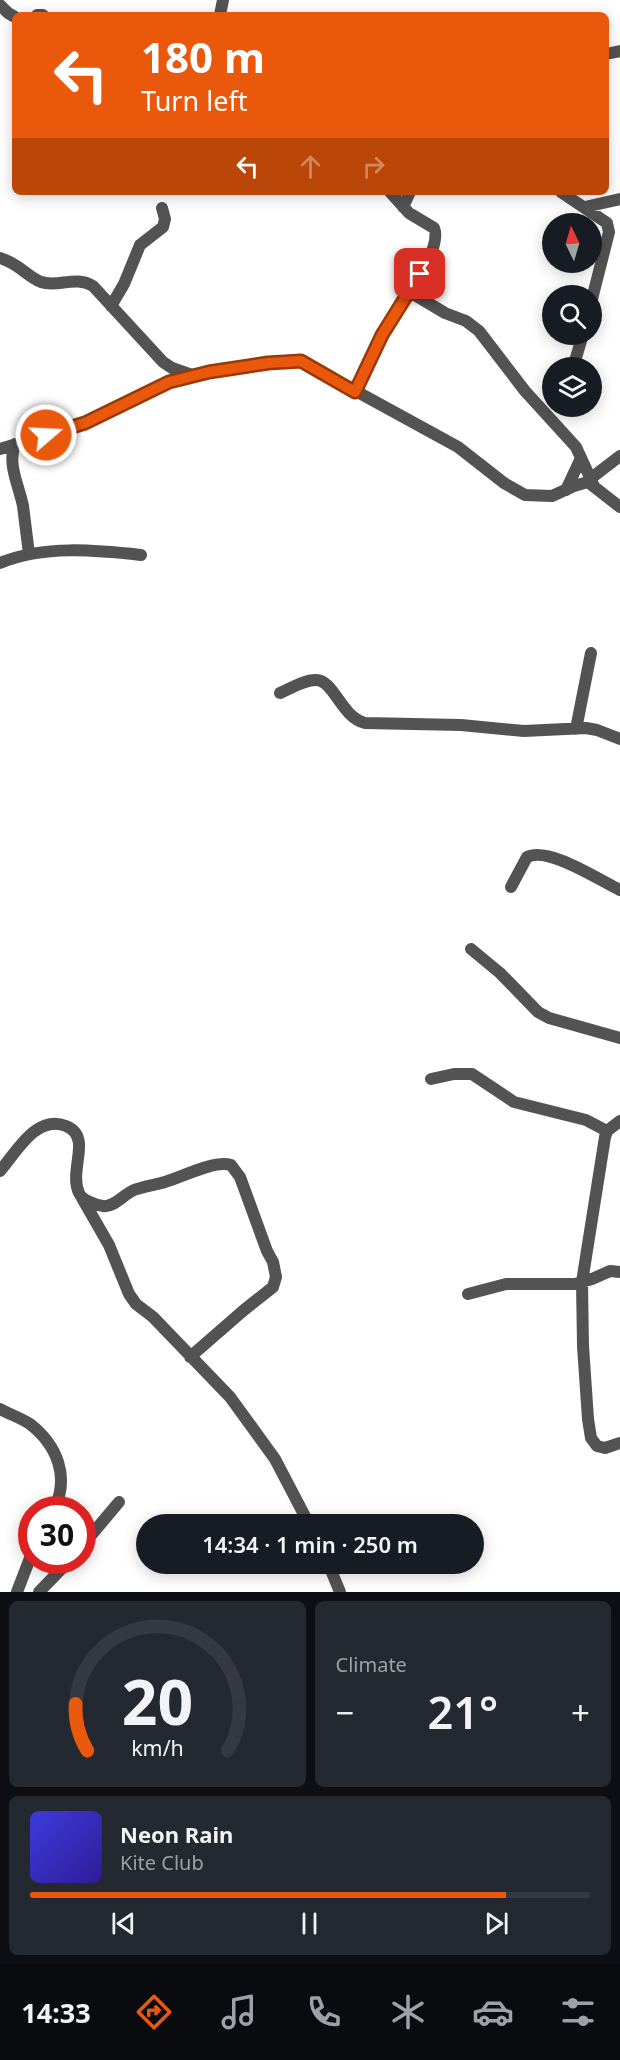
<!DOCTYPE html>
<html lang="en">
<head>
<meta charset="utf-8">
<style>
  body { margin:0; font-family:"Noto Sans",sans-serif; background:#242831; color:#f1f3f6; height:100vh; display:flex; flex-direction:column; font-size:22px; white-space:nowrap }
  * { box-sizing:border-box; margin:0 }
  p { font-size:20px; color:#9ea1a6 }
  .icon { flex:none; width:33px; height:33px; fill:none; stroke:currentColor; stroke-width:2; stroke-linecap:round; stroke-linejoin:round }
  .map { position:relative; height:1592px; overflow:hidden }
  .details { display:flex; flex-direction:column; gap:9px; padding:9px; background:#0d0f14; flex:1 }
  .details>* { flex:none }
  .guide { position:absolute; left:12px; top:12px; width:597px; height:183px; border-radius:9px; box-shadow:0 3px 15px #0003; background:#ea580c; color:#fff; overflow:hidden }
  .needle { width:39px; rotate:355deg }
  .tools { position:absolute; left:542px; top:213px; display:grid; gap:12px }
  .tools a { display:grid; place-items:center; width:60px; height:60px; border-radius:50%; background:#171b24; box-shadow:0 3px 15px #0003; font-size:30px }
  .speed { position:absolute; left:18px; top:1496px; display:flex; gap:12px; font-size:30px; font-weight:700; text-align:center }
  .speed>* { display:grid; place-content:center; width:78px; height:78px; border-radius:50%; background:#171b24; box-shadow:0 3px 15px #0003; line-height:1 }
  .speed .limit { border:9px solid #d22; background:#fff; color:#111 }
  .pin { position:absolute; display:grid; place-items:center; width:51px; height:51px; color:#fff; margin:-26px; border-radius:12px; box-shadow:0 3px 9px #0006 }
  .me { position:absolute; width:66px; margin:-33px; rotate:71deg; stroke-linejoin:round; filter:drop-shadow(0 0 4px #0008) }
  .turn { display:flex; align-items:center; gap:21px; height:126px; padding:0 30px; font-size:27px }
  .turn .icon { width:78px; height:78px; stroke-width:2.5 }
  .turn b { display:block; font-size:42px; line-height:51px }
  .lanes { display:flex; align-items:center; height:57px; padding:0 30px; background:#0003; justify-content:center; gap:30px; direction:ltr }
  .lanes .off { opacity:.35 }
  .big { font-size:45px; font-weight:600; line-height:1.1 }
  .details .widget { flex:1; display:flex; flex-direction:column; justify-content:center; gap:9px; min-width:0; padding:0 21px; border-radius:9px; background:#242831 }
  .details .dial { align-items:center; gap:0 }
  .dial svg { height:156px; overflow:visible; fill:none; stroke:#363941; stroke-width:7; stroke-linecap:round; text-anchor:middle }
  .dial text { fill:#f1f3f6; stroke:none }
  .song { display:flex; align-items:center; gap:18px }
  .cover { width:72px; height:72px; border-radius:9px; background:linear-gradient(135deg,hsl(240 70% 55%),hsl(250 70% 35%)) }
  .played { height:6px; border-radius:3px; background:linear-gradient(90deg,#ea580c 85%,#363941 85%) }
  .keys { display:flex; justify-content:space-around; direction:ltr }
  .heat { display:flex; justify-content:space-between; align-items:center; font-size:33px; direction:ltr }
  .details .tiles { flex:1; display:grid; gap:9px; grid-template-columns:1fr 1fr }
  .widget:last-child { grid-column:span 2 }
  .trip { position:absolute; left:136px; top:1514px; width:348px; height:60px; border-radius:30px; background:#171b24; box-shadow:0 3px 15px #0003; font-weight:600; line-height:60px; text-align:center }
  .tab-bar { display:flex; height:96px; justify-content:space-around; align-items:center; background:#090b0e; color:#9ea1a6 }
  .tab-bar .icon { width:42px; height:42px }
  .tab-bar .active { color:#ea580c }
  .tab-bar b { font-size:27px; color:#f1f3f6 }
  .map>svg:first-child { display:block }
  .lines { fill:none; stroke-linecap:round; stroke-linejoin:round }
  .minor { stroke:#535353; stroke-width:12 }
  .route-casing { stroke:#983908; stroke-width:15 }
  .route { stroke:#ea580c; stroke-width:10 }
</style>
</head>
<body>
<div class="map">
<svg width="620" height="1592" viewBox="0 0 620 1592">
  <rect width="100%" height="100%" fill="#fff"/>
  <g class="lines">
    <!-- minor -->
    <path class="minor" d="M0,5L8,13L15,17
      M37,15H43
      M220,15L223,0
      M606,54L620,51
      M561,192L607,223L609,232L591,303
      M403,207L410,192
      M585,207L620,199
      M0,258C20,264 26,276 41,282C58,288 75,275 93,286L163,362L172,368L192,375
      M410,292L445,313L466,321L479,331L525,391L576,447L593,484
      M111,306L124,284L140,245L163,227L165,219L162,208
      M573,368L583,334
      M355,392C364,372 372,352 383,333C396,312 444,250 434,228L409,213L390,192
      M15,444C7,464 19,486 23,506C25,522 27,538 29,554
      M0,449L85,423L169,382L209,372L287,361H301L458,447L504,483L525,495L552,496L574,486L588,482L620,507
      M590,479L620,456
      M566,490L581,458
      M0,563C44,545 95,550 141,555
      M280,693C291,688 304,680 316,680C334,680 341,717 365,723L461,725L524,731L586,728L597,730L620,739
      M576,729L591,653
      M511,887L527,857C548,846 599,880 620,890
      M471,949L500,973L538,1012L549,1018L620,1038
      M431,1079L454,1074H472L514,1102L586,1120L607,1131
      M620,1121L607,1131L605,1137L582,1282L583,1346L588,1419L591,1438L597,1446L605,1448L620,1443
      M0,1171C16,1153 36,1114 66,1126C74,1129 78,1135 79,1143C80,1159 72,1178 79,1193C82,1200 95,1205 103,1206C114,1208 124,1194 134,1190C144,1186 155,1185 165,1182C182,1177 214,1160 231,1165L240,1177L267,1251L273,1262L276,1277L273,1287L244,1310L190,1357
      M82,1198L109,1245L129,1294L136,1304L153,1317L230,1397L275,1459L309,1524
      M468,1294L506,1284H575L592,1279L610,1271L620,1272
      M0,1409C9,1414 21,1418 30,1424C57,1445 70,1477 54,1509
      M82,1546L119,1502
      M328,1563L340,1592
      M17,1592L32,1553
      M39,1592L70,1560"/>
  </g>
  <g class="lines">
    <defs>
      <path id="route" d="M46,435L85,423L169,382L209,372L268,363L301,361L355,392L382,335L420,274"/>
    </defs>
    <!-- route casing -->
    <use href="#route" class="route-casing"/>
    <!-- route -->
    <use href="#route" class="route"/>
  </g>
</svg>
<div class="tools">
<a><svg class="needle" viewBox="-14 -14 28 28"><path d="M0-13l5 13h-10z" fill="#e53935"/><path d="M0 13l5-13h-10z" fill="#9ea1a6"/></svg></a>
<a><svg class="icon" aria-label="search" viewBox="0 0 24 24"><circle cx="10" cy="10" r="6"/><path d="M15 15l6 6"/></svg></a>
<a><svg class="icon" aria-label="layers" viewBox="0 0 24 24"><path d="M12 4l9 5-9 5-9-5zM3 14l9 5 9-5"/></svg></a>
</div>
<div class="speed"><div class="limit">30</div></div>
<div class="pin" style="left:420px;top:274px;background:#d93025"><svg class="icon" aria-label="arrive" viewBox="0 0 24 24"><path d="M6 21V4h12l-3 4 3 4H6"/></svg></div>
<svg class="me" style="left:46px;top:435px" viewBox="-20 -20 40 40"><circle r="17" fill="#ea580c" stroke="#fff" stroke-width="3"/><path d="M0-11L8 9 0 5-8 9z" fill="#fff"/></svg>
<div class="trip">14:34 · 1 min · 250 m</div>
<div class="guide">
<div class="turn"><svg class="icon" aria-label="left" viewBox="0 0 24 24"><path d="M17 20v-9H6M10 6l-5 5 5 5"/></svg><div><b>180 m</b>Turn left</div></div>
<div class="lanes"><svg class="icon" aria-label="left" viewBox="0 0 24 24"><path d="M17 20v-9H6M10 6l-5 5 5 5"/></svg><svg class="icon off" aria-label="ahead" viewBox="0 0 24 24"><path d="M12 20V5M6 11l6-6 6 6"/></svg><svg class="icon off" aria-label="right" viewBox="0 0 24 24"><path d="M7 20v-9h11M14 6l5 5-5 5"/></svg></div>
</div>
</div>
<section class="details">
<div class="tiles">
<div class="widget dial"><svg viewBox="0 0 100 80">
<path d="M14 69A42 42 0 1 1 86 69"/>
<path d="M14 69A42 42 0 0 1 8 45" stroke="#ea580c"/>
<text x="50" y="56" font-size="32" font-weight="700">20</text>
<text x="50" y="72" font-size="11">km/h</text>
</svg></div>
<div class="widget"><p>Climate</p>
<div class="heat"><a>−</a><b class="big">21°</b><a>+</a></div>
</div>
<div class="widget">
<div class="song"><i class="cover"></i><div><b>Neon Rain</b><p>Kite Club</p></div></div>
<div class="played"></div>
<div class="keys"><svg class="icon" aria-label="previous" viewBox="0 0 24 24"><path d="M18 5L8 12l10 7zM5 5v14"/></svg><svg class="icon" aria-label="pause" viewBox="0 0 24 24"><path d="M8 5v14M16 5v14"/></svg><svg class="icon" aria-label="next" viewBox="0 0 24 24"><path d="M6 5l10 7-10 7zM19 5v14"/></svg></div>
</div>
</div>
</section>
<nav class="tab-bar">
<b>14:33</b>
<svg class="icon active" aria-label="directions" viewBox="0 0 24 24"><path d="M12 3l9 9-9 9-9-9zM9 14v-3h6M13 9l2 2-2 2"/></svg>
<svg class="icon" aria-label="music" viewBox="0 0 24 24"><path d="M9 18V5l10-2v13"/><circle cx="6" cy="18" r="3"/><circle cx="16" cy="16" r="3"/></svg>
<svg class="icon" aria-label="phone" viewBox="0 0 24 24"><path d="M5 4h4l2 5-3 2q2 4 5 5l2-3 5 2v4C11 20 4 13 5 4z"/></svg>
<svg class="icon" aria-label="climate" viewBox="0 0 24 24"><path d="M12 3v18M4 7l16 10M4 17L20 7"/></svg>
<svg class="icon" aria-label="car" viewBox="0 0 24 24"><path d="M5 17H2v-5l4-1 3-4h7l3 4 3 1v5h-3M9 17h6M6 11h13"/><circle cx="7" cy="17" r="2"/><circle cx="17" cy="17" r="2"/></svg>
<svg class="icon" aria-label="filters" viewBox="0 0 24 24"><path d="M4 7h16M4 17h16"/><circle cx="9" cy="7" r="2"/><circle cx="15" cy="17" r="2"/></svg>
</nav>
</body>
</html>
